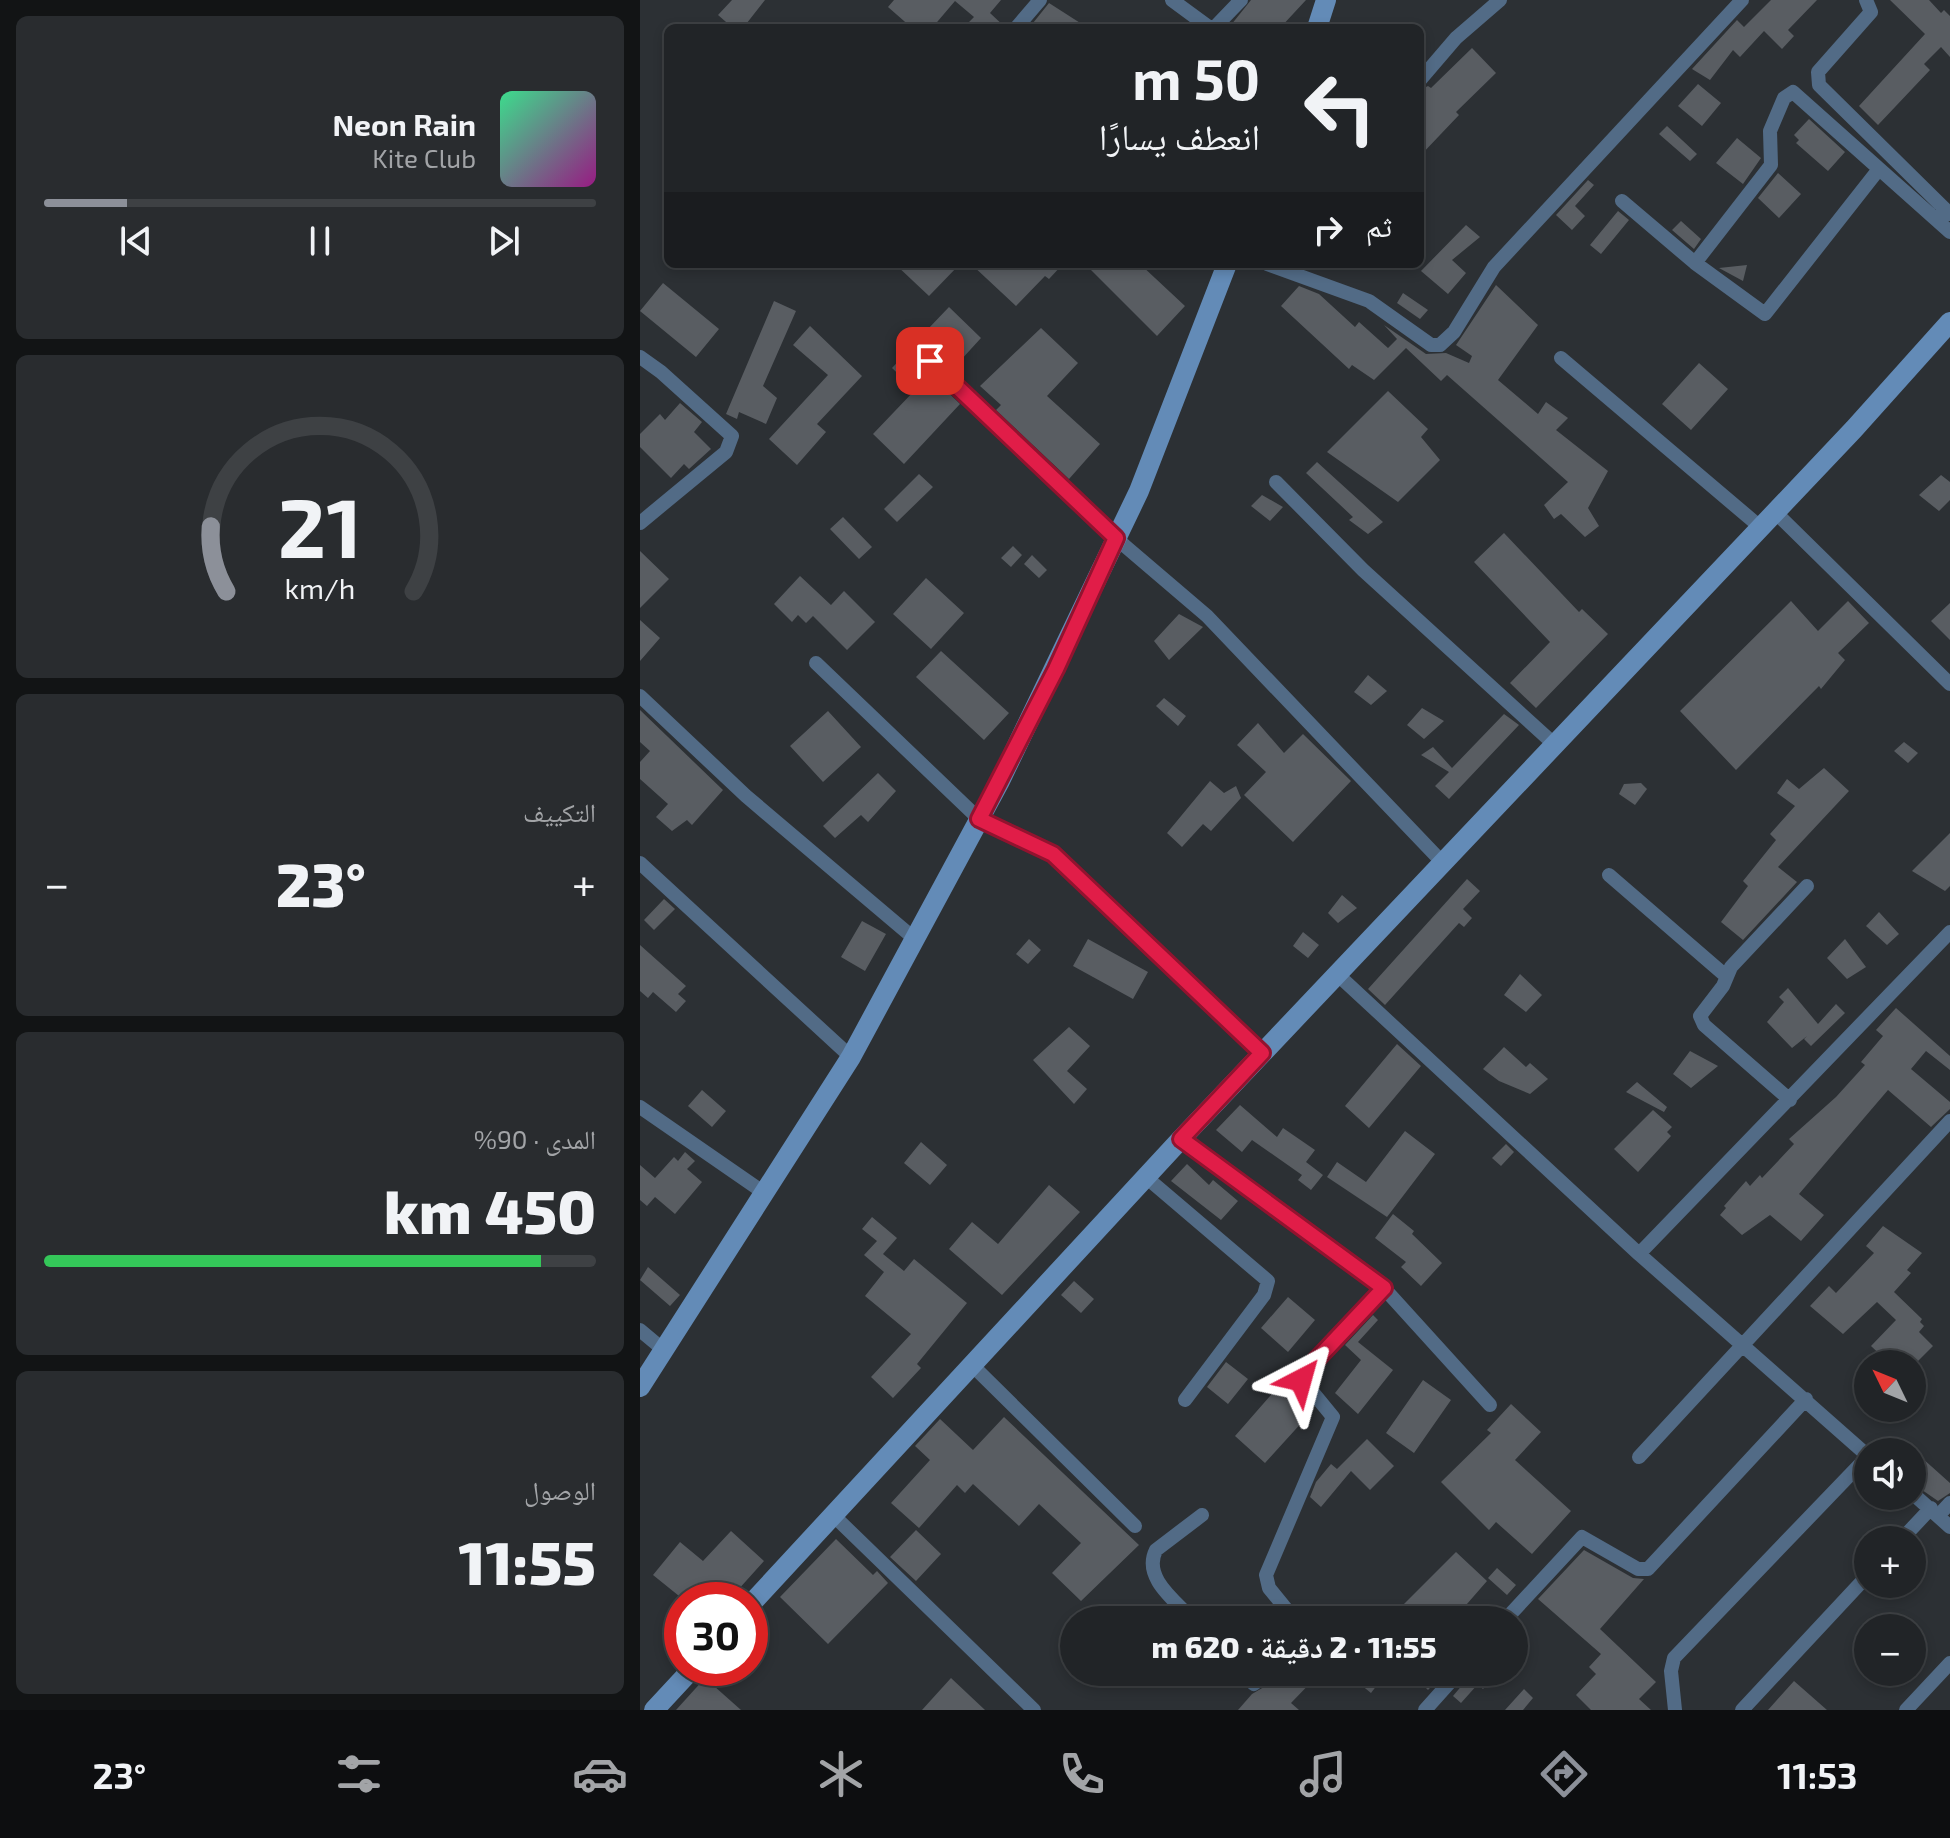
<!DOCTYPE html>
<html lang="ar">
<head>
<meta charset="utf-8">
<style>
  body { margin:0; font-family:"Exo 2","Noto Naskh Arabic",sans-serif; background:#292c2f; color:#f1f3f6; direction:rtl; height:100vh; display:flex; flex-direction:column; font-size:30px; white-space:nowrap }
  * { box-sizing:border-box; margin:0 }
  p { font-size:26px; color:#a2a4a7 }
  .icon { flex:none; width:44px; height:44px; fill:none; stroke:currentColor; stroke-width:2; stroke-linecap:round; stroke-linejoin:round }
  .map { position:relative; flex:1; overflow:hidden; direction:ltr }
  .side { display:flex; flex-direction:column; gap:16px; padding:16px; background:#121415; width:640px }
  .side>* { flex:none }
  .banner { position:absolute; left:24px; top:24px; width:760px; height:244px; border-radius:12px; box-shadow:0 4px 12px #0003,0 0 0 2px #3e4144; direction:rtl; background:#212427; color:#f1f3f6; overflow:hidden }
  .needle { width:52px; rotate:313deg }
  .fabs { position:absolute; left:1214px; top:1350px; display:grid; gap:16px }
  .fabs a { display:grid; place-items:center; width:72px; height:72px; border-radius:50%; background:#212427; box-shadow:0 4px 12px #0003,0 0 0 2px #3e4144; font-size:40px }
  .speed { position:absolute; left:24px; top:1582px; display:flex; gap:16px; font-size:40px; font-weight:700; text-align:center }
  .speed>* { display:grid; place-content:center; width:104px; height:104px; border-radius:50%; background:#212427; box-shadow:0 4px 12px #0003,0 0 0 2px #3e4144; line-height:1 }
  .speed .limit { border:12px solid #d22; background:#fff; color:#111 }
  .pin { position:absolute; display:grid; place-items:center; width:68px; height:68px; color:#fff; margin:-34px; border-radius:16px; box-shadow:0 4px 12px #0006 }
  .me { position:absolute; width:88px; margin:-44px; rotate:39deg; stroke-linejoin:round; filter:drop-shadow(0 0 6px #0008) }
  .turn { display:flex; align-items:center; gap:28px; height:168px; padding:0 32px; font-size:36px }
  .turn .icon { width:104px; height:104px; stroke-width:2.5 }
  .turn b { display:block; font-size:56px; line-height:68px }
  .then { display:flex; align-items:center; height:76px; padding:0 32px; background:#0003; gap:16px; font-size:30px }
  .big { font-size:60px; font-weight:800; line-height:1.1 }
  .side .widget { flex:1; display:flex; flex-direction:column; justify-content:center; gap:12px; min-width:0; padding:0 28px; border-radius:12px; background:#292c2f }
  .side .dial { align-items:center; gap:0 }
  .dial svg { height:208px; overflow:visible; fill:none; stroke:#3e4144; stroke-width:7; stroke-linecap:round; text-anchor:middle }
  .dial text { fill:#f1f3f6; stroke:none }
  .song { display:flex; align-items:center; gap:24px }
  .cover { width:96px; height:96px; border-radius:12px; background:linear-gradient(135deg,hsl(150 70% 55%),hsl(310 70% 35%)) }
  .played { height:8px; border-radius:4px; background:linear-gradient(90deg,#8c9099 15%,#3e4144 15%) }
  .keys { display:flex; justify-content:space-around; direction:ltr }
  .heat { display:flex; justify-content:space-between; align-items:center; font-size:44px; direction:ltr }
  .charge { height:12px; border-radius:6px; background:linear-gradient(90deg,#34c759 90%,#3e4144 0) }
  .trip { position:absolute; left:420px; top:1606px; width:468px; height:80px; border-radius:40px; background:#212427; box-shadow:0 4px 12px #0003,0 0 0 2px #3e4144; font-weight:800; line-height:80px; text-align:center; direction:rtl }
  .dock { display:flex; height:128px; justify-content:space-around; align-items:center; background:#0d0e10; color:#a2a4a7 }
  .dock .icon { width:56px; height:56px }
  .dock .active { color:#8c9099 }
  .dock b { font-size:36px; color:#f1f3f6 }
  main { display:flex; flex:1; min-height:0 }
  .map>svg:first-child { display:block }
  .building { fill:#595d62 }
  .lines { fill:none; stroke-linecap:round; stroke-linejoin:round }
  .street { stroke:#526b86; stroke-width:14 }
  .secondary { stroke:#638bb7; stroke-width:20 }
  .route-casing { stroke:#92132f; stroke-width:20 }
  .route { stroke:#e11d48; stroke-width:14 }
</style>
</head>
<body>
<main>
<div class="map">
<svg width="1310" height="1710" viewBox="0 0 1310 1710">
  <rect width="100%" height="100%" fill="#2c3034"/>
  <!-- building -->
  <path class="building" d="M92,0H125L103,28H93L78,15Z
    M254,0H361L350,13L366,28H323L334,17L315,1L292,28H272L248,7Z
    M611,0H666L640,28H594L591,25Z
    M1131,0H1177L1148,30L1154,36L1142,49L1124,31L1100,57L1093,50L1070,80L1052,69L1097,20L1104,27Z
    M1250,0H1289L1301,13L1304,10L1310,16V57L1301,47L1284,64L1290,70L1238,125L1219,106L1285,34Z
    M409,3L448,28H389Z
    M832,48L856,73L816,112L819,115L780,156V90L788,86L791,88Z
    M1058,84L1081,103L1062,126L1038,106Z
    M1169,119L1205,152L1188,171L1156,143L1159,140L1154,135Z
    M1027,126L1057,154L1050,161L1019,134Z
    M1097,138L1121,158L1103,184L1076,163Z
    M1138,173L1161,194L1139,218L1118,198Z
    M948,180L954,185L935,206L945,216L932,230L916,215Z
    M978,211L989,220L961,254L950,245Z
    M1041,221L1061,239L1054,249L1032,230Z
    M826,225L840,237L812,260L826,273L808,294L781,271Z
    M255,264H320L289,296Z
    M331,264H423L409,279L405,276L376,306Z
    M445,264H500L545,306L517,336Z
    M1107,265L1103,281L1079,268Z
    M23,283L79,329L56,357L0,311Z
    M856,285L898,325L858,380L898,414L906,402L928,418L916,430L968,471L948,508L959,526L945,537L921,514L914,519L904,505L928,482L807,375L801,381L766,348L734,380L712,365L709,369L641,306L659,286L679,294L715,327L719,322L748,348L757,339L744,325L786,354L806,353L829,363L832,356L816,345Z
    M763,293L788,310L780,319L757,303Z
    M134,301L156,311L123,386L137,398L126,424L99,412L97,419L86,414Z
    M309,307L341,338L320,361L287,330Z
    M170,326L222,376L177,424L186,432L157,465L129,439L188,375L153,345Z
    M401,328L438,363L407,396L460,444L429,479L356,410L361,405L340,386Z
    M267,352L320,404L264,464L233,434L275,390L252,368Z
    M1059,363L1088,389L1051,430L1022,404Z
    M748,391L788,429L781,437L800,460L758,502L687,452Z
    M40,403L62,422L54,432L71,449L49,469L44,464L31,478L0,447V434L20,414L25,420Z
    M677,462L743,522L728,534L709,520L713,517L666,473Z
    M279,474L293,487L257,522L244,509Z
    M1301,475L1310,482V500L1299,511L1279,495Z
    M622,495L643,507L630,521L611,506Z
    M203,517L232,547L219,559L190,529Z
    M864,533L939,612L942,609L968,634L896,708L870,683L910,642L834,562Z
    M373,546L382,555L371,567L361,558Z
    M0,551L29,579L0,608Z
    M392,555L407,570L399,578L384,564Z
    M160,576L191,605L204,591L235,622L207,650L173,616L166,623L158,615L152,622L134,604Z
    M286,578L324,613L291,649L253,614Z
    M1151,601L1178,631L1208,601L1229,623L1198,653L1205,660L1181,689L1179,686L1096,770L1040,711Z
    M1310,603V640L1291,621Z
    M539,614L563,627L529,660L514,641Z
    M0,620L20,638L0,661Z
    M301,651L369,713L344,740L276,677Z
    M728,675L747,691L731,705L714,692Z
    M524,698L546,716L538,726L516,706Z
    M782,708L804,721L784,739L767,725Z
    M0,710L83,790L52,825L47,820L32,831L16,817L28,804L0,779V762L10,751L0,742Z
    M188,711L221,747L183,782L150,746Z
    M864,714L879,725L809,799L795,786L809,772L781,755L793,747L812,768Z
    M618,723L644,753L663,734L711,781L653,842L604,795L626,772L597,745Z
    M1264,742L1278,753L1268,763L1254,751Z
    M1184,768L1209,791L1138,867L1157,882L1103,940L1081,922L1108,886L1103,881L1136,840L1130,834L1155,806L1137,793L1147,779L1159,789Z
    M238,773L256,791L228,822L221,815L195,838L183,826Z
    M570,781L584,793L596,786L601,798L571,831L563,824L542,847L527,833Z
    M1001,783L1007,789L995,805L979,794L984,784Z
    M1310,833V886L1305,891L1272,871Z
    M827,879L840,891L823,909L832,918L824,927L819,923L745,1005L728,989Z
    M702,895L717,908L698,923L688,913Z
    M24,899L35,909L14,930L4,920Z
    M1239,912L1259,934L1247,945L1226,926Z
    M222,921L246,934L225,971L201,957Z
    M663,932L679,945L668,958L653,946Z
    M389,939L401,950L388,964L376,954Z
    M448,939L508,972L493,999L433,966Z
    M1205,939L1226,967L1207,979L1187,958Z
    M0,945L46,986L38,994L46,1001L36,1012L13,992L8,998L0,991Z
    M880,974L902,995L886,1012L864,995Z
    M1148,988L1178,1024L1196,1004L1205,1013L1171,1046L1164,1039L1167,1036L1152,1048L1127,1022L1144,1002L1139,997Z
    M1256,1008L1310,1056V1070L1286,1051L1271,1069L1310,1102V1109L1291,1127L1248,1090L1159,1194L1184,1215L1161,1241L1130,1215L1102,1235L1080,1215L1086,1208L1084,1206L1106,1181L1110,1186L1120,1175L1122,1178L1154,1144L1149,1139L1196,1097L1225,1065L1221,1062L1243,1036L1236,1030Z
    M429,1027L450,1046L427,1071L447,1089L434,1104L393,1060Z
    M757,1044L781,1066L729,1128L705,1106Z
    M864,1047L886,1067L890,1063L908,1079L890,1094L859,1081L843,1069Z
    M1050,1051L1078,1066L1051,1088L1033,1074Z
    M997,1082L1027,1107L1024,1112L986,1092Z
    M62,1090L86,1111L72,1127L48,1106Z
    M600,1105L637,1137L643,1128L675,1150L666,1162L683,1175L671,1190L658,1180L662,1175L612,1140L602,1152L576,1130Z
    M1013,1110L1032,1127L1027,1132L1031,1136L998,1172L974,1149Z
    M765,1131L795,1154L747,1217L687,1177L697,1162L726,1182Z
    M281,1142L307,1165L290,1185L264,1163Z
    M866,1144L874,1152L861,1166L852,1158Z
    M45,1152L55,1161L47,1169L62,1182L35,1214L15,1197L7,1206L0,1200V1165L15,1178L34,1157L38,1161Z
    M547,1164L569,1185L573,1180L598,1201L581,1220L531,1181Z
    M409,1185L440,1212L362,1295L309,1249L332,1222L358,1244Z
    M753,1214L774,1231L772,1234L802,1263L781,1286L761,1267L766,1262L735,1238Z
    M232,1217L257,1238L243,1254L264,1271L274,1259L327,1303L277,1364L281,1368L253,1398L231,1377L271,1334L225,1296L244,1272L224,1255L237,1241L222,1229Z
    M1243,1226L1282,1253L1267,1270L1271,1273L1254,1292L1282,1319L1280,1322L1284,1326L1279,1332L1293,1346L1275,1364H1250L1231,1346L1256,1320L1237,1302L1203,1334L1170,1306L1189,1286L1196,1293L1234,1253L1226,1246Z
    M8,1267L40,1295L30,1306L0,1280Z
    M434,1281L454,1299L441,1313L421,1295Z
    M648,1297L675,1320L648,1352L621,1328Z
    M733,1315L738,1320L718,1342L753,1370L718,1414L695,1393L721,1360L705,1345Z
    M586,1362L608,1379L588,1404L567,1387Z
    M645,1379H650L674,1409L625,1463L595,1436Z
    M783,1380L811,1400L774,1453L746,1433Z
    M871,1404L901,1432L875,1460L931,1511L892,1554L856,1522L849,1530L801,1482L851,1433L847,1430Z
    M364,1417L499,1545L441,1601L412,1573L441,1543L399,1504L379,1526L333,1484L325,1493L317,1485L279,1528L251,1503L290,1460L275,1446L300,1419L333,1450Z
    M727,1439L754,1466L730,1490L711,1471L681,1507L670,1497L676,1482L691,1464L697,1469Z
    M1272,1449L1310,1483V1493L1298,1501L1272,1483Z
    M276,1530L301,1554L276,1581L250,1557Z
    M91,1531L124,1561L97,1591L101,1595L98,1600H44L13,1575L40,1542L63,1561Z
    M196,1539L233,1575L237,1571L248,1583L188,1644L140,1597Z
    M944,1550L993,1578L1004,1579L960,1629L1016,1682L999,1699L1011,1710H951L936,1695L956,1674L949,1667L961,1654L898,1599Z
    M816,1552L847,1581L813,1620H748Z
    M857,1568L876,1585L867,1595L848,1578Z
    M640,1672H681L651,1703L659,1710H598L612,1694L636,1680Z
    M705,1672H747L731,1693Z
    M770,1672H805L788,1690Z
    M829,1672H858L843,1689L838,1684L821,1703L813,1696L829,1677Z
    M65,1678L101,1710H36Z
    M311,1678L345,1710H282Z
    M1154,1681L1187,1710H1128Z
    M884,1689L893,1698L883,1710H865Z"/>
  <g class="lines">
    <!-- street -->
    <path class="street" d="M532,0L570,28
      M1226,0L1231,12L1178,72L1179,85L1310,214
      M376,28L400,0
      M574,28L601,0
      M780,80L816,38L860,0
      M982,201L1055,263L1131,165L1130,131L1144,98L1153,92L1310,232
      M1055,263L1125,314L1239,169
      M627,264L729,301L791,345H800L814,332L854,267L1102,0
      M0,357L21,372L92,436L86,452L0,523
      M921,358L1119,526
      M290,361L485,546L567,616L802,862
      M636,482L723,570L914,744
      M1134,511L1310,684
      M176,663L339,819L413,854L622,1053
      M0,696L106,796L276,940
      M0,863L211,1057
      M969,875L1087,977
      M697,974L999,1254L1228,1456
      M1150,1100L1064,1025L1060,1016L1083,986L1091,967L1167,886
      M0,1107L123,1192
      M541,1139L742,1286L850,1405
      M507,1178L628,1281L624,1295L545,1400
      M999,1254L1310,932
      M0,1330L25,1351
      M333,1366L495,1526
      M999,1457L1310,1121
      M1272,1493L1310,1527
      M193,1515L394,1710
      M1298,1516L1310,1503
      M1261,1540L1291,1508
      M553,1620C536,1601 502,1578 516,1550L562,1515
      M655,1620L629,1588L626,1575L693,1417L661,1378L744,1288
      M865,1620L942,1537L998,1569H1008L1166,1399
      M601,1672L614,1684L630,1672
      M785,1710L819,1672
      M1035,1710L1031,1671L1034,1658L1228,1456
      M1102,1710L1228,1575
      M1266,1710L1310,1663"/>
    <!-- secondary -->
    <path class="secondary" d="M677,28L686,0
      M0,1387L211,1057L360,781L499,491L587,264
      M110,1605L541,1139L1214,429L1310,322
      M14,1710L53,1668"/>
  </g>
  <g class="lines">
    <defs>
      <path id="route" d="M290,361L476,538L416,669L339,819L413,854L622,1053L541,1139L744,1288L663,1374L661,1380"/>
    </defs>
    <!-- route casing -->
    <use href="#route" class="route-casing"/>
    <!-- route -->
    <use href="#route" class="route"/>
  </g>
</svg>
<div class="fabs">
<a><svg class="needle" viewBox="-14 -14 28 28"><path d="M0-13l5 13h-10z" fill="#e53935"/><path d="M0 13l5-13h-10z" fill="#a2a4a7"/></svg></a>
<a><svg class="icon" aria-label="sound" viewBox="0 0 24 24"><path d="M4 9h4l5-4v14l-5-4H4zM17 9q2 3 0 6"/></svg></a>
<a>+</a>
<a>−</a>
</div>
<div class="speed"><div class="limit">30</div></div>
<div class="pin" style="left:290px;top:361px;background:#d93025"><svg class="icon" aria-label="arrive" viewBox="0 0 24 24"><path d="M6 21V4h12l-3 4 3 4H6"/></svg></div>
<svg class="me" style="left:661px;top:1380px" viewBox="-20 -20 40 40"><path d="M0-17L14 15 0 8-14 15z" fill="#e11d48" stroke="#fff" stroke-width="4"/></svg>
<div class="trip">11:55 · 2 دقيقة · 620 m</div>
<div class="banner">
<div class="turn"><svg class="icon" aria-label="left" viewBox="0 0 24 24"><path d="M17 20v-9H6M10 6l-5 5 5 5"/></svg><div><b>50 m</b>انعطف يسارًا</div></div>
<div class="then">ثم<svg class="icon" aria-label="right" viewBox="0 0 24 24"><path d="M7 20v-9h11M14 6l5 5-5 5"/></svg></div>
</div>
</div>
<section class="side">
<div class="widget">
<div class="song"><i class="cover"></i><div><b>Neon Rain</b><p>Kite Club</p></div></div>
<div class="played"></div>
<div class="keys"><svg class="icon" aria-label="previous" viewBox="0 0 24 24"><path d="M18 5L8 12l10 7zM5 5v14"/></svg><svg class="icon" aria-label="pause" viewBox="0 0 24 24"><path d="M8 5v14M16 5v14"/></svg><svg class="icon" aria-label="next" viewBox="0 0 24 24"><path d="M6 5l10 7-10 7zM19 5v14"/></svg></div>
</div>
<div class="widget dial"><svg viewBox="0 0 100 80">
<path d="M14 69A42 42 0 1 1 86 69"/>
<path d="M14 69A42 42 0 0 1 8 44" stroke="#8c9099"/>
<text x="50" y="56" font-size="32" font-weight="700">21</text>
<text x="50" y="72" font-size="11">km/h</text>
</svg></div>
<div class="widget"><p>التكييف</p>
<div class="heat"><a>−</a><b class="big">23°</b><a>+</a></div>
</div>
<div class="widget"><p>المدى · 90%</p><b class="big">450 km</b><div class="charge"></div></div>
<div class="widget"><p>الوصول</p><b class="big">11:55</b></div>
</section>
</main>
<nav class="dock">
<b>11:53</b>
<svg class="icon active" aria-label="directions" viewBox="0 0 24 24"><path d="M12 3l9 9-9 9-9-9zM9 14v-3h6M13 9l2 2-2 2"/></svg>
<svg class="icon" aria-label="music" viewBox="0 0 24 24"><path d="M9 18V5l10-2v13"/><circle cx="6" cy="18" r="3"/><circle cx="16" cy="16" r="3"/></svg>
<svg class="icon" aria-label="phone" viewBox="0 0 24 24"><path d="M5 4h4l2 5-3 2q2 4 5 5l2-3 5 2v4C11 20 4 13 5 4z"/></svg>
<svg class="icon" aria-label="climate" viewBox="0 0 24 24"><path d="M12 3v18M4 7l16 10M4 17L20 7"/></svg>
<svg class="icon" aria-label="car" viewBox="0 0 24 24"><path d="M5 17H2v-5l4-1 3-4h7l3 4 3 1v5h-3M9 17h6M6 11h13"/><circle cx="7" cy="17" r="2"/><circle cx="17" cy="17" r="2"/></svg>
<svg class="icon" aria-label="filters" viewBox="0 0 24 24"><path d="M4 7h16M4 17h16"/><circle cx="9" cy="7" r="2"/><circle cx="15" cy="17" r="2"/></svg>
<b>23°</b>
</nav>
</body>
</html>
